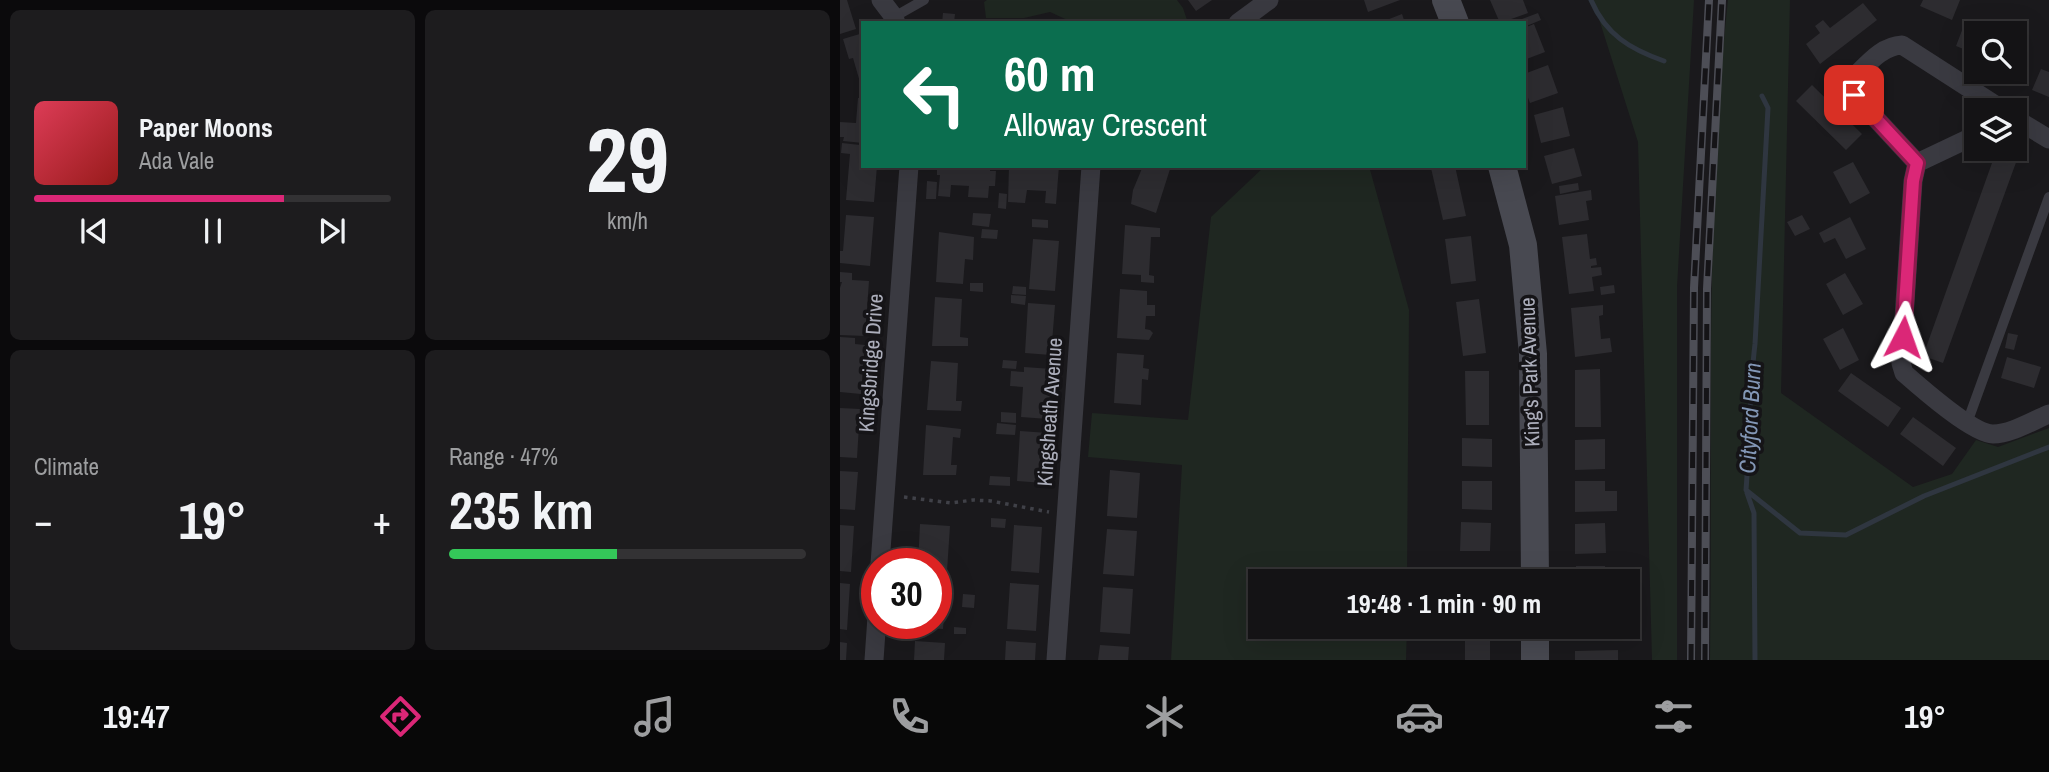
<!DOCTYPE html>
<html lang="en">
<head>
<meta charset="utf-8">
<style>
  body { margin:0; font-family:"Archivo Narrow",sans-serif; background:#1d1c1e; color:#f1f3f6; height:100vh; display:flex; flex-direction:column; font-size:26px; white-space:nowrap }
  * { box-sizing:border-box; margin:0 }
  p { font-size:23px; color:#9d9ea0 }
  .icon { flex:none; width:38px; height:38px; fill:none; stroke:currentColor; stroke-width:2; stroke-linecap:round; stroke-linejoin:round }
  .map { position:relative; flex:1; overflow:hidden }
  .sheet { display:flex; flex-direction:column; gap:10px; padding:10px; background:#0b0a0c; width:840px }
  .sheet>* { flex:none }
  .top-card { position:absolute; left:21px; top:21px; width:665px; height:147px; border-radius:0px; box-shadow:0 7px 28px #0002,0 0 0 2px #333234; background:#0b6e4f; color:#fff; overflow:hidden }
  .controls { position:absolute; left:1124px; top:21px; display:grid; gap:14px }
  .controls a { display:grid; place-items:center; width:63px; height:63px; border-radius:0px; background:#141315; box-shadow:0 7px 28px #0002,0 0 0 2px #333234; font-size:35px }
  .speed { position:absolute; left:21px; top:548px; display:flex; gap:14px; font-size:35px; font-weight:700; text-align:center }
  .speed>* { display:grid; place-content:center; width:91px; height:91px; border-radius:50%; background:#141315; box-shadow:0 7px 28px #0002,0 0 0 2px #333234; line-height:1 }
  .speed .limit { border:10px solid #d22; background:#fff; color:#111 }
  .pin { position:absolute; display:grid; place-items:center; width:60px; height:60px; color:#fff; margin:-30px; border-radius:14px; box-shadow:0 4px 10px #0006 }
  .me { position:absolute; width:77px; margin:-38px; rotate:4deg; stroke-linejoin:round; filter:drop-shadow(0 0 5px #0008) }
  .turn { display:flex; align-items:center; gap:24px; height:147px; padding:0 28px; font-size:32px }
  .turn .icon { width:91px; height:91px; stroke-width:2.5 }
  .turn b { display:block; font-size:49px; line-height:60px }
  .big { font-size:52px; font-weight:800; line-height:1.1 }
  .sheet .card { flex:1; display:flex; flex-direction:column; justify-content:center; gap:10px; min-width:0; padding:0 24px; border-radius:10px; background:#1d1c1e }
  .sheet .dial { align-items:center; gap:0 }
  .dial b { font-size:91px; line-height:1 }
  .song { display:flex; align-items:center; gap:21px }
  .cover { width:84px; height:84px; border-radius:10px; background:linear-gradient(135deg,hsl(350 70% 55%),hsl(0 70% 35%)) }
  .played { height:7px; border-radius:4px; background:linear-gradient(90deg,#db2777 70%,#333234 70%) }
  .keys { display:flex; justify-content:space-around; direction:ltr }
  .heat { display:flex; justify-content:space-between; align-items:center; font-size:38px; direction:ltr }
  .charge { height:10px; border-radius:5px; background:linear-gradient(90deg,#34c759 47%,#333234 0) }
  .sheet .tiles { flex:1; display:grid; gap:10px; grid-template-columns:repeat(2,1fr) }
  .trip { position:absolute; left:408px; top:569px; width:392px; height:70px; border-radius:0px; background:#141315; box-shadow:0 7px 28px #0002,0 0 0 2px #333234; font-weight:800; line-height:70px; text-align:center }
  .menu { display:flex; height:112px; justify-content:space-around; align-items:center; background:#080808; color:#9d9ea0 }
  .menu .icon { width:49px; height:49px }
  .menu .current { color:#db2777 }
  .menu b { font-size:32px; color:#f1f3f6 }
  main { display:flex; flex:1; min-height:0 }
  .map>svg:first-child { display:block }
  .green { fill:#1f2721 }
  .lines { fill:none; stroke-linecap:round; stroke-linejoin:round }
  .stream { stroke:#2f3640; stroke-width:5 }
  .building { fill:#2d2c30 }
  .path { stroke:#404148; stroke-width:3.5; stroke-dasharray:3.5 5; stroke-linecap:butt }
  .lane { stroke:#3a3a41; stroke-width:10 }
  .street { stroke:#3a3a41; stroke-width:19 }
  .secondary { stroke:#484951; stroke-width:28 }
  .rail-casing { stroke:#4d4e56; stroke-width:8 }
  .rail { stroke:#151417; stroke-width:5; stroke-dasharray:16; stroke-linecap:butt }
  .route-casing { stroke:#8e194d; stroke-width:18 }
  .route { stroke:#db2777; stroke-width:12 }
  .labels { text-anchor:middle; stroke-width:7; stroke-linejoin:round; paint-order:stroke }
  .street-label { font-size:21px; fill:#acaebb; stroke:#151417 }
  .water-label { font-size:23px; font-style:italic; fill:#8397b6; stroke:#151417 }
</style>
</head>
<body>
<main>
<section class="sheet">
<div class="tiles">
<div class="card">
<div class="song"><i class="cover"></i><div><b>Paper Moons</b><p>Ada Vale</p></div></div>
<div class="played"></div>
<div class="keys"><svg class="icon" aria-label="previous" viewBox="0 0 24 24"><path d="M18 5L8 12l10 7zM5 5v14"/></svg><svg class="icon" aria-label="pause" viewBox="0 0 24 24"><path d="M8 5v14M16 5v14"/></svg><svg class="icon" aria-label="next" viewBox="0 0 24 24"><path d="M6 5l10 7-10 7zM19 5v14"/></svg></div>
</div>
<div class="card dial"><b>29</b><p>km/h</p></div>
<div class="card"><p>Climate</p>
<div class="heat"><a>−</a><b class="big">19°</b><a>+</a></div>
</div>
<div class="card"><p>Range · 47%</p><b class="big">235 km</b><div class="charge"></div></div>
</div>
</section>
<div class="map">
<svg width="1209" height="660" viewBox="0 0 1209 660">
  <rect width="100%" height="100%" fill="#1a191c"/>
  <!-- green -->
  <path class="green" d="M147,0H337L343,8L348,23H234L210,12L184,18H146L144,2Z
    M753,0H854L837,287V660H812L798,142Z
    M888,0H950L941,393L1073,487L1112,474L1136,440L1158,447L1209,428V660H870C873,440 864,219 888,0Z
    M425,166H529L569,310L567,581H420V626L567,627L566,660H331L342,465L248,457L252,413L348,420L371,217Z"/>
  <g class="lines">
    <!-- stream -->
    <path class="stream" d="M751,0C766,35 790,49 824,61
      M922,96L928,108L915,344C909,393 910,441 906,490L960,533L1006,535L1084,496L1209,447
      M907,493L914,513L915,660"/>
  </g>
  <!-- building -->
  <path class="building" d="M0,0H7L16,29L0,34Z
    M348,0H372L356,11Z
    M524,0H560L528,12Z
    M650,0H683L688,13L660,23Z
    M1083,0H1120L1112,20L1080,6Z
    M1023,3L1037,20L980,64L966,44L980,33L975,26L983,20L990,28Z
    M103,13L115,14L114,23H102Z
    M698,13L701,20L684,27L682,19Z
    M562,14L565,23H539Z
    M694,24L705,52L684,60V28Z
    M1124,25L1145,33H1136V54L1116,46Z
    M23,33V88L22,89L13,58L9,59L3,39Z
    M1174,45L1188,50L1180,71L1174,69Z
    M708,65L718,93L690,103L684,87V74Z
    M1201,69L1209,72V97L1192,90Z
    M972,85L1022,134L1006,150L956,101Z
    M18,98H23V143L3,141L4,137H0V122L16,123Z
    M723,107L730,136L701,143L694,115Z
    M2,143L20,145V151L23,152V166H37L34,202L6,200L10,154L1,153Z
    M734,148L742,176L712,184L704,156Z
    M1157,149L1178,157L1103,363L1083,356Z
    M1013,162L1030,193L1010,204L993,172Z
    M100,166H150V171H156L155,186H149L148,198L128,197L129,186L111,185L110,197L98,196L100,175H97V167Z
    M169,166H219L216,204L205,203L206,191L187,190L185,203L168,202Z
    M303,166H331L316,213L291,204L293,190Z
    M598,166H615L626,216L603,220L591,168Z
    M87,181L97,182L96,199H86Z
    M738,183L739,190L720,194L719,186Z
    M751,190L752,200L746,201L749,220L719,225L715,196Z
    M159,193L167,194L166,209L158,208Z
    M133,213L151,214L149,227L132,225Z
    M6,215L34,217L30,266L0,263V251H3Z
    M962,215L970,229L955,236L947,222Z
    M1010,217L1026,249L1006,259L995,238L984,243L979,233Z
    M192,219L208,220V228L192,227Z
    M285,225L320,228V237H311L309,275L314,276V283L301,282V275L282,274Z
    M142,229L158,230L157,239L141,238Z
    M99,232L134,237L133,260L125,259L123,284L96,282Z
    M747,234L750,259L756,258L757,265L751,266V268L761,267L762,275L752,277L754,291L729,294L722,237Z
    M631,236L636,281L611,284L605,239Z
    M193,239L219,241L215,291L189,289Z
    M0,272L12,273V280L29,281L25,336L0,335V288L2,282H0Z
    M1005,273L1023,304L1003,315L986,284Z
    M130,283H143V292L130,291Z
    M774,285L775,293L761,295L760,287Z
    M173,286L186,287V295L172,294Z
    M280,289L307,291V305H315V316H306L305,329L310,330L313,333L309,340L277,338Z
    M171,295L186,296L185,305L171,303Z
    M95,297L122,299L120,337L128,338V346H92Z
    M639,299L646,353L623,356L616,302Z
    M188,303L215,305L211,355L185,353Z
    M763,305V315L759,316L761,339L770,338L772,352L735,357L731,308Z
    M1003,328L1019,360L1000,370L983,339Z
    M1168,333L1178,335L1174,350L1165,348Z
    M0,337L15,338V344L25,345L21,394L0,392Z
    M277,353L304,355L303,368L309,369L308,380L302,379L301,405L274,403Z
    M1167,357L1201,367L1194,388L1161,378Z
    M163,360L177,361L176,369L162,368Z
    M91,361L118,363L116,401H122L121,411L87,410Z
    M184,367L212,369L208,419L181,417L183,387L170,386L171,371L184,372Z
    M760,369L761,427H735V370Z
    M625,371H649V425H626Z
    M1011,373L1061,408L1048,427L998,391Z
    M0,408L20,409L17,458L0,457Z
    M161,412L176,413V423L161,422Z
    M1073,417L1116,448L1103,466L1060,434Z
    M157,423L176,425L175,435L156,434Z
    M86,425L121,429L120,438L113,437L111,465H117L116,475H83Z
    M180,431L208,433L204,483L177,481Z
    M622,438L652,439V467L622,466Z
    M765,439V469L735,470V440Z
    M270,470L300,473L297,518L267,516Z
    M0,471L18,472L15,510L0,509Z
    M150,476L170,477V486L149,485Z
    M622,481H652V510L622,509Z
    M735,481H765V491H777V511L735,512Z
    M151,518L166,519L165,528L151,527Z
    M621,522L651,523L650,551H620Z
    M765,523L766,553L735,554V524Z
    M80,524L110,526L107,571L96,570V564H78Z
    M0,525L14,526L11,572L0,571Z
    M174,525L202,527L199,573L171,571Z
    M267,529L297,531L294,576L263,574Z
    M736,566H765V578H777V581H736Z
    M625,567H651V581H626Z
    M96,582L106,583L103,629L74,627V623H96Z
    M0,583L10,584L7,630L0,629Z
    M170,583L199,585L196,631L167,629Z
    M263,587L293,589L290,634L260,632Z
    M123,594L135,595L134,608L122,607Z
    M735,626H776V637L735,638Z
    M114,627L126,628V634H114Z
    M625,637H650V660H625Z
    M75,641L105,643L104,660H74Z
    M166,641L196,643L195,660H165Z
    M0,642L7,643L6,660H0Z
    M260,645L289,647L288,660H258Z
    M778,650V660H735V651Z"/>
  <g class="lines">
    <!-- path -->
    <path class="path" d="M64,497L111,503L133,500L151,501L209,512"/>
    <!-- lane -->
    <path class="lane" d="M54,17L84,0
      M1127,423L1209,197"/>
    <!-- street -->
    <path class="street" d="M41,0L54,17L56,23
      M398,23L429,0
      M1163,110L1062,45C1041,46 1027,65 1012,79L1014,95L1077,163L1073,181L1061,363L1064,373C1080,387 1133,434 1153,434C1171,434 1192,421 1209,414
      M1174,118L1209,139
      M1077,163L1136,135
      M40,564L69,166
      M34,660L37,617
      M216,660L251,166"/>
    <!-- secondary -->
    <path class="secondary" d="M606,0L615,23
      M662,166L683,245L693,354L695,581
      M695,626V660"/>
    <defs>
      <path id="rail" d="M851,660L854,288L869,0
        M865,660L867,289L882,0"/>
    </defs>
    <!-- rail casing -->
    <use href="#rail" class="rail-casing"/>
    <!-- rail -->
    <use href="#rail" class="rail"/>
  </g>
  <g class="lines">
    <defs>
      <path id="route" d="M1014,95L1077,163L1073,181L1063,337"/>
    </defs>
    <!-- route casing -->
    <use href="#route" class="route-casing"/>
    <!-- route -->
    <use href="#route" class="route"/>
  </g>
  <g class="labels">
    <!-- street labels -->
    <g class="street-label">
      <text transform="translate(31 363) rotate(-86)" y="7">Kingsbridge Drive</text>
      <text transform="translate(690 372) rotate(-92)" y="7">King's Park Avenue</text>
      <text transform="translate(210 412) rotate(-86)" y="7">Kingsheath Avenue</text>
    </g>
    <!-- water labels -->
    <g class="water-label">
      <text transform="translate(910 418) rotate(-87)" y="8">Cityford Burn</text>
    </g>
  </g>
</svg>
<div class="controls">
<a><svg class="icon" aria-label="search" viewBox="0 0 24 24"><circle cx="10" cy="10" r="6"/><path d="M15 15l6 6"/></svg></a>
<a><svg class="icon" aria-label="layers" viewBox="0 0 24 24"><path d="M12 4l9 5-9 5-9-5zM3 14l9 5 9-5"/></svg></a>
</div>
<div class="speed"><div class="limit">30</div></div>
<div class="pin" style="left:1014px;top:95px;background:#d93025"><svg class="icon" aria-label="arrive" viewBox="0 0 24 24"><path d="M6 21V4h12l-3 4 3 4H6"/></svg></div>
<svg class="me" style="left:1063px;top:337px" viewBox="-20 -20 40 40"><path d="M0-17L14 15 0 8-14 15z" fill="#db2777" stroke="#fff" stroke-width="4"/></svg>
<div class="trip">19:48 · 1 min · 90 m</div>
<div class="top-card">
<div class="turn"><svg class="icon" aria-label="left" viewBox="0 0 24 24"><path d="M17 20v-9H6M10 6l-5 5 5 5"/></svg><div><b>60 m</b>Alloway Crescent</div></div>
</div>
</div>
</main>
<nav class="menu">
<b>19:47</b>
<svg class="icon current" aria-label="directions" viewBox="0 0 24 24"><path d="M12 3l9 9-9 9-9-9zM9 14v-3h6M13 9l2 2-2 2"/></svg>
<svg class="icon" aria-label="music" viewBox="0 0 24 24"><path d="M9 18V5l10-2v13"/><circle cx="6" cy="18" r="3"/><circle cx="16" cy="16" r="3"/></svg>
<svg class="icon" aria-label="phone" viewBox="0 0 24 24"><path d="M5 4h4l2 5-3 2q2 4 5 5l2-3 5 2v4C11 20 4 13 5 4z"/></svg>
<svg class="icon" aria-label="climate" viewBox="0 0 24 24"><path d="M12 3v18M4 7l16 10M4 17L20 7"/></svg>
<svg class="icon" aria-label="car" viewBox="0 0 24 24"><path d="M5 17H2v-5l4-1 3-4h7l3 4 3 1v5h-3M9 17h6M6 11h13"/><circle cx="7" cy="17" r="2"/><circle cx="17" cy="17" r="2"/></svg>
<svg class="icon" aria-label="filters" viewBox="0 0 24 24"><path d="M4 7h16M4 17h16"/><circle cx="9" cy="7" r="2"/><circle cx="15" cy="17" r="2"/></svg>
<b>19°</b>
</nav>
</body>
</html>
